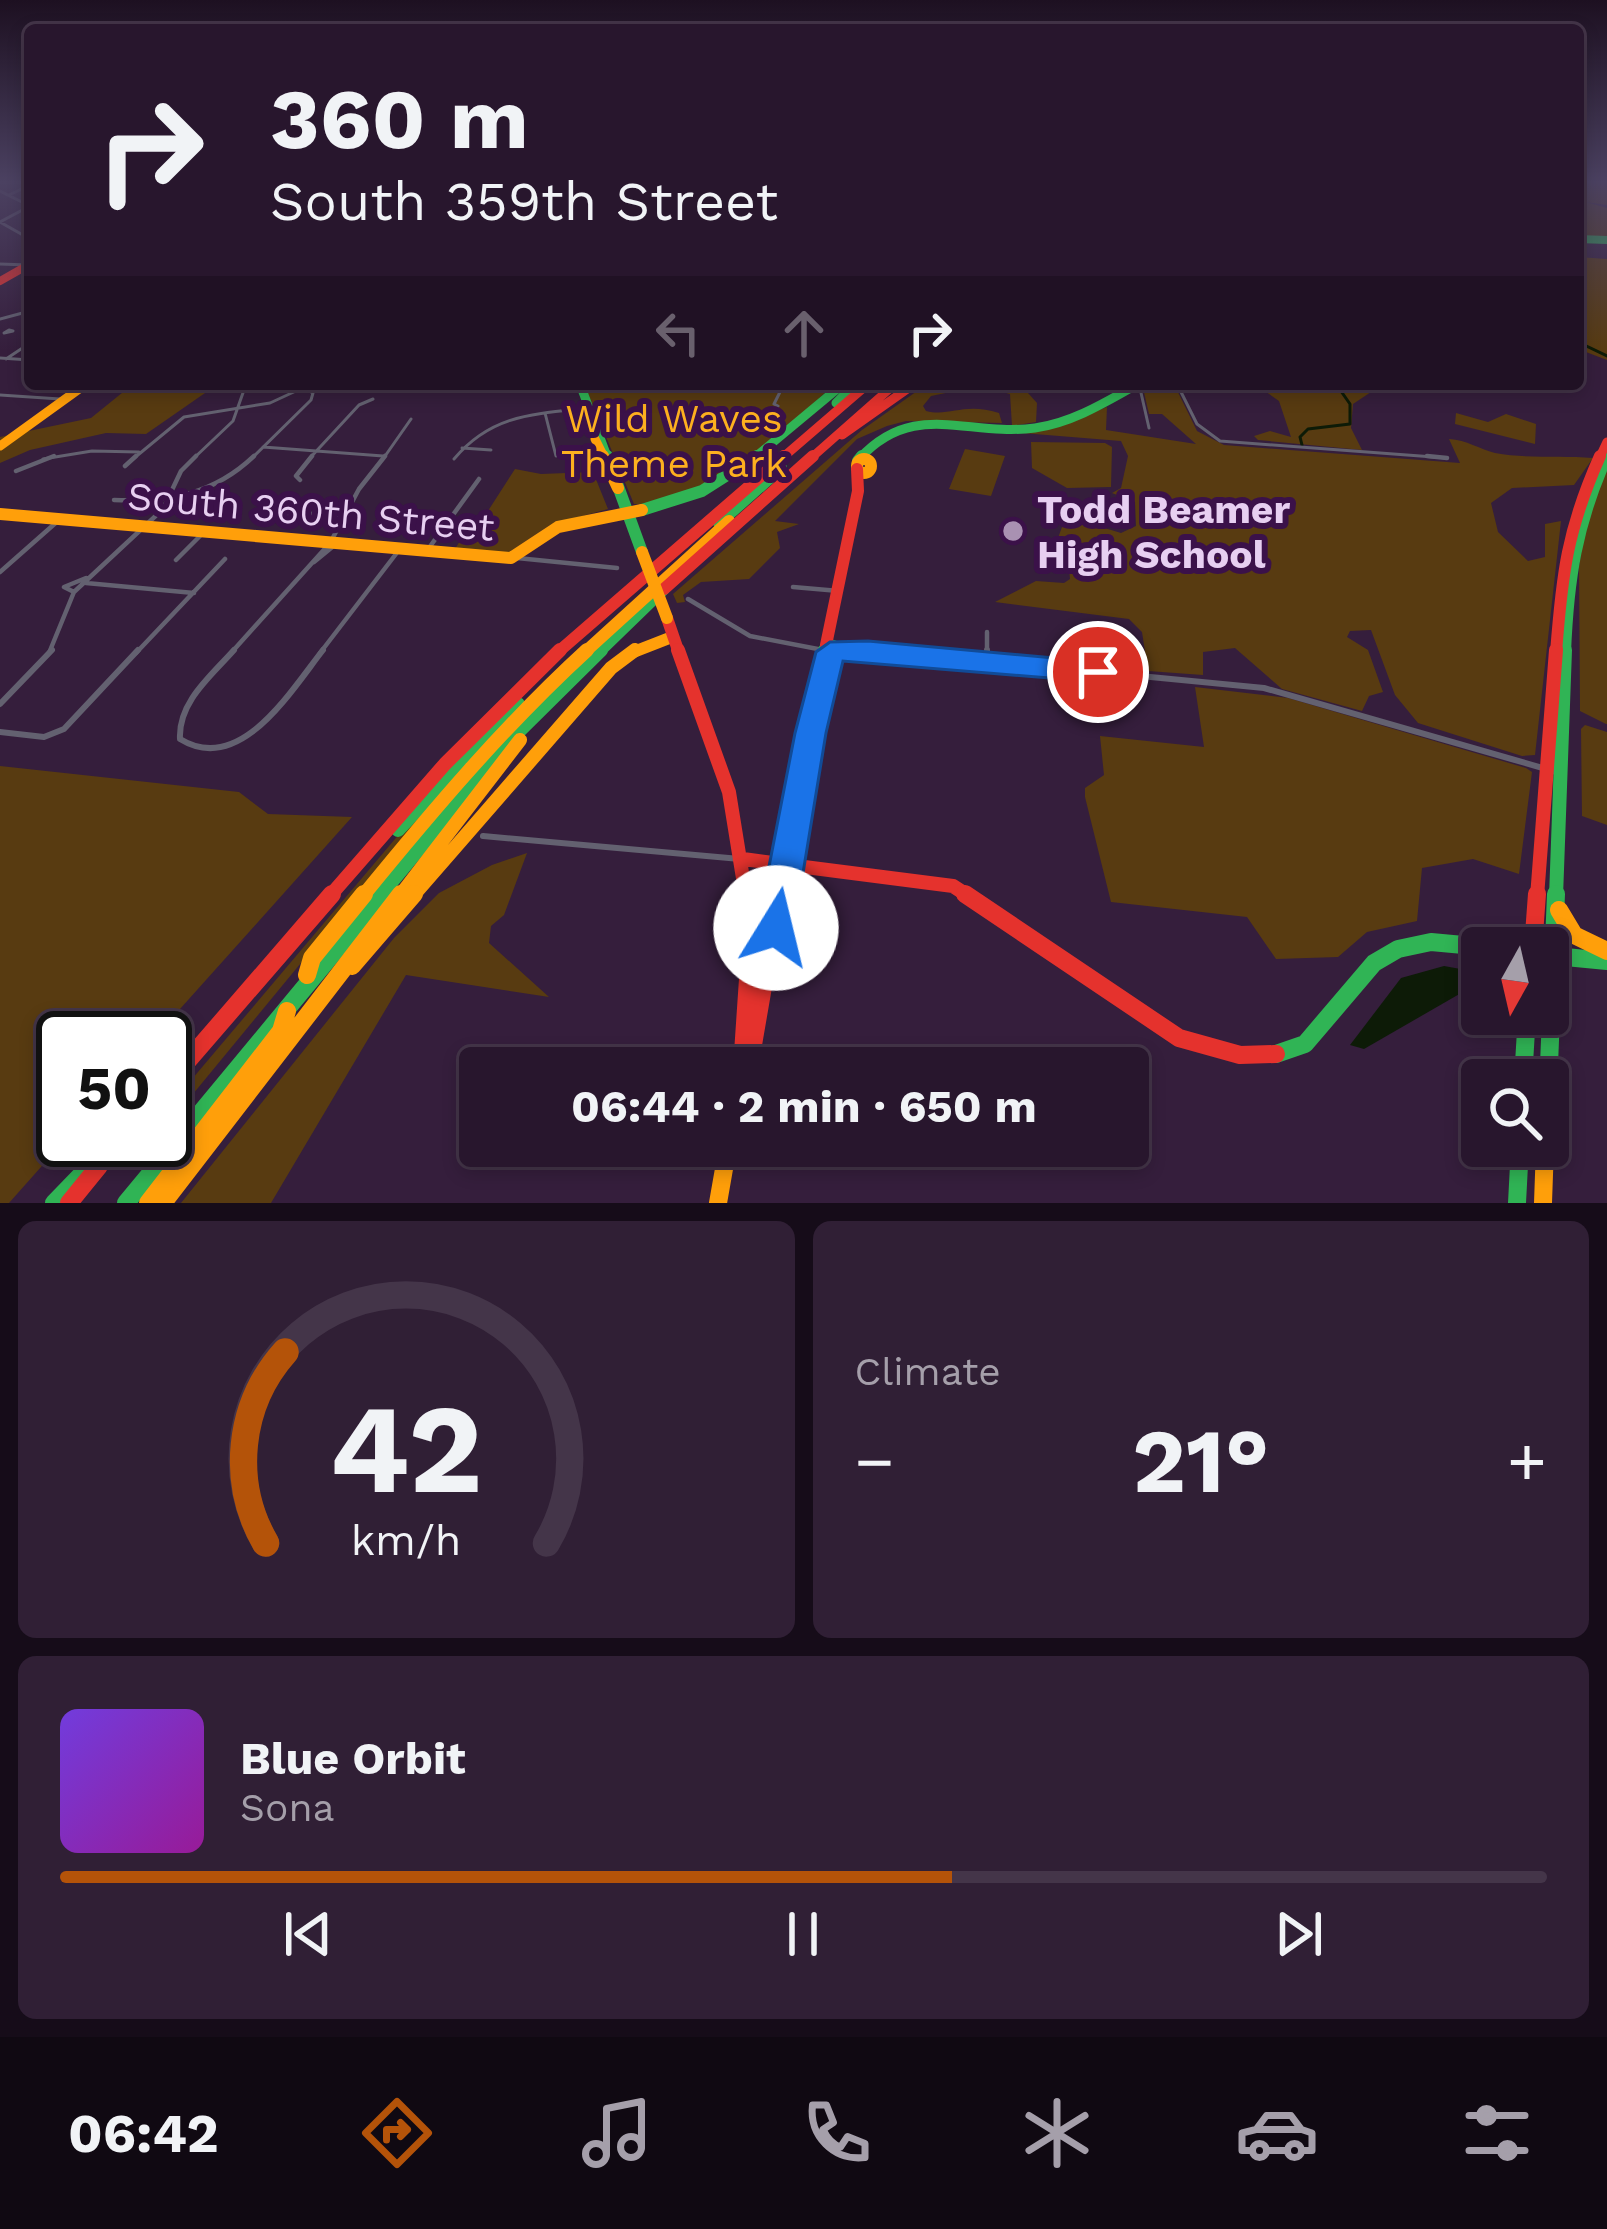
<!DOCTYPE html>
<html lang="en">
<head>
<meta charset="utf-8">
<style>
  body { margin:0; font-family:"Work Sans",sans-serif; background:#301f35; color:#f1f3f6; height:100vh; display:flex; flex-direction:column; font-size:45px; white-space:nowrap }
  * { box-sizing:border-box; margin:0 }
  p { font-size:39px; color:#a59faa }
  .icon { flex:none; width:66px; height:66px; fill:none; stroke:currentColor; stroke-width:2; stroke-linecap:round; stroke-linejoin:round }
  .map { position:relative; height:1203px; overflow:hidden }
  .sheet { display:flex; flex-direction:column; gap:18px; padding:18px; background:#160c19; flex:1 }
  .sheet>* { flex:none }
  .hud { position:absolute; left:24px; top:24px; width:1560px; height:366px; border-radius:12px; box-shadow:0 6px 18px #0003,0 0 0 3px #443549; background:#28162d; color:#f1f3f6; overflow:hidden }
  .needle { width:78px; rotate:188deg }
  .fabs { position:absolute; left:1461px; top:927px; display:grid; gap:24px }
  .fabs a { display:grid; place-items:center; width:108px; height:108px; border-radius:12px; background:#28162d; box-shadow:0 6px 18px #0003,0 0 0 3px #443549; font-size:60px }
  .speed { position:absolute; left:36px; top:1011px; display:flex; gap:24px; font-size:60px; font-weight:700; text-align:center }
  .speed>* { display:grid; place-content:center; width:156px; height:156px; border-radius:50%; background:#28162d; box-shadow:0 6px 18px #0003,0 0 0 3px #443549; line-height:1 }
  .speed .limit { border:6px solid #111; border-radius:18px; background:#fff; color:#111 }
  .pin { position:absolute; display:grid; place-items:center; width:102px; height:102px; color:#fff; margin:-51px; border:6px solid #fff; border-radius:50%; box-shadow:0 3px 12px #0007 }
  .me { position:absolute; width:132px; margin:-66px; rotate:9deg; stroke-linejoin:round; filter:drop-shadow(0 0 9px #0008) }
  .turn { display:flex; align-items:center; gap:42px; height:252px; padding:0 48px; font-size:54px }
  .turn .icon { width:156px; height:156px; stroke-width:2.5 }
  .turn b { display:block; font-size:84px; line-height:102px }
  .lanes { display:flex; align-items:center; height:114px; padding:0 48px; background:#0003; justify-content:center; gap:60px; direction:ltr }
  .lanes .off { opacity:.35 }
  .big { font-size:90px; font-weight:700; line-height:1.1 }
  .sheet .widget { flex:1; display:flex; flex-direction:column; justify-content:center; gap:18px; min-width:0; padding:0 42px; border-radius:18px; background:#301f35 }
  .sheet .dial { align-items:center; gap:0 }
  .dial svg { height:312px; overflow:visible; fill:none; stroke:#443549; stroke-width:7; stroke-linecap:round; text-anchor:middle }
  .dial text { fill:#f1f3f6; stroke:none }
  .song { display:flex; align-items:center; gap:36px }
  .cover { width:144px; height:144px; border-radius:18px; background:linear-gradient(135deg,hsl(260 70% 55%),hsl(300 70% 35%)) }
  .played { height:12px; border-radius:6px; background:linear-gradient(90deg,#b45309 60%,#443549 60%) }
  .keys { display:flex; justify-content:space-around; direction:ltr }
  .heat { display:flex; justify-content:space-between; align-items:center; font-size:66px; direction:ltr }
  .sheet .tiles { flex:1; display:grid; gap:18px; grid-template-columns:1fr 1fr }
  .widget:last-child { grid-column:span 2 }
  .trip { position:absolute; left:459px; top:1047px; width:690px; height:120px; border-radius:12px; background:#28162d; box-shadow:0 6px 18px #0003,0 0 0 3px #443549; font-weight:700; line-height:120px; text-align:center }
  .dock { display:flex; height:192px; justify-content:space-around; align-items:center; background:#100912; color:#a59faa }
  .dock .icon { width:84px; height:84px }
  .dock .selected { color:#b45309 }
  .dock b { font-size:54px; color:#f1f3f6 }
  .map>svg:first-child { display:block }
  .green { fill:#583b11 }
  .water { fill:#0d1b07 }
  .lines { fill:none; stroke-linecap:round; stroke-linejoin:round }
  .stream { stroke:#0d1b07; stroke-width:3 }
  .street-far2 { stroke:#636170; stroke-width:3 }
  .street-far1 { stroke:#636170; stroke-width:4.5 }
  .street { stroke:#636170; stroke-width:6 }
  .fast-far4 { stroke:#30b455; stroke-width:8 }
  .fast-far3 { stroke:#30b455; stroke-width:9 }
  .fast-far2 { stroke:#30b455; stroke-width:12 }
  .fast-far1 { stroke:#30b455; stroke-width:14 }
  .fast { stroke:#30b455; stroke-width:18 }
  .slow-far3 { stroke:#ff9f0a; stroke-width:9 }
  .slow-far2 { stroke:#ff9f0a; stroke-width:12 }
  .slow-far1 { stroke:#ff9f0a; stroke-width:14 }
  .slow { stroke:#ff9f0a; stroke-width:18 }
  .jam-far4 { stroke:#e5322d; stroke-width:8 }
  .jam-far3 { stroke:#e5322d; stroke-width:9 }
  .jam-far2 { stroke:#e5322d; stroke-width:12 }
  .jam-far1 { stroke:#e5322d; stroke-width:14 }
  .jam { stroke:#e5322d; stroke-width:18 }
  .slow-bridge { stroke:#ff9f0a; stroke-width:12 }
  .route { fill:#1a73e8; stroke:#114b97; stroke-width:3 }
  .poi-dot { fill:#a991b2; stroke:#3b1149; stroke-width:4.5 }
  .labels { text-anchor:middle; stroke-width:12; stroke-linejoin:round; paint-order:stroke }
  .park-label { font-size:39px; fill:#fdb01f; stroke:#3b1149 }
  .poi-label { font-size:39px; font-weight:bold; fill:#e7cff1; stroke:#3b1149; text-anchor:start }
  .street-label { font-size:39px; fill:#e7cff1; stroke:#3b1149 }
</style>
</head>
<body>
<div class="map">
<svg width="1607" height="1203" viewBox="0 0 1607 1203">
  <rect width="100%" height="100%" fill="#351e3c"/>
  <!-- green -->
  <path class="green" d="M1578,182H1607V205L1586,202L1607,208V239L1578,238Z
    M1578,257L1607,259V360L1578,349Z
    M133,384H218L146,434L106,433L30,450L0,463V437L91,418Z
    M584,384H835C786,427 704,513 634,504Z
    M927,384H1031L1028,393L1037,403L1036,422L1012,426L1010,394L980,386L931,396L923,406L926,411C950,417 964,402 999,413L1002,423L906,421L887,426L857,439L775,521L799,524L777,532L780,548L749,579L701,582L683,595L685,602L677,603L673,594L862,430Z
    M1148,384H1174L1197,431L1224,445L1460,463L1449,439C1467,440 1479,449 1495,453C1527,459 1561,455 1593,458L1574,485L1512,488L1491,503L1498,532L1528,561L1545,557V524L1561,521L1535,755L1522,756L1418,723L1395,695L1371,630L1350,631L1347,637L1368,650L1383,692L1369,696L1362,711L1282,689L1235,648L1203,652V675L1148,671L1142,632L1129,619L995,602L1036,581L1064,583L1070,579L1068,556L1058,538L1062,527L1085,522L1121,533L1136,526L1135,502L1112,493L1121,488L1128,456L1121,441L1022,433L1060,425L1107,407L1106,430L1196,444L1162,414H1149L1143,388Z
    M1255,384H1383L1353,404L1351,428L1362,450L1258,440L1254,436L1270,431L1291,437L1279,401Z
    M1456,413L1488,422L1506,414L1536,424L1535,444L1455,424Z
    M1031,442L1105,443L1112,447L1111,487L1067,488L1032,468Z
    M965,449L1005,456L991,496L949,489Z
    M1607,467V724H1606L1580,711L1579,567L1585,528Z
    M515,469L541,474L593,472L608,509L550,525L508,553L455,549L468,528H477Z
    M1195,687L1288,698L1526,768L1532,772L1519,874L1473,859L1422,868L1417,921L1367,932L1338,957L1276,959L1247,917L1111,902L1085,797V788L1104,775L1100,736L1204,747Z
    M531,695L436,799L165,1128V1111L395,839Z
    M1585,725L1607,732V825L1582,816L1581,729Z
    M0,766L239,792L268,814L352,817L154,1038H63L65,1140L9,1203H0Z
    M527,853L504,915L491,926L489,943L549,997L406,975L271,1203H181L394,938L439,893L492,865Z"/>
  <!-- water -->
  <path class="water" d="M1444,966L1477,972L1482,981L1364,1049L1350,1045L1401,978Z"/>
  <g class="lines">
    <!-- stream -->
    <path class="stream" d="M1578,342L1607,356
      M1302,445L1300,437L1308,429L1350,424V404L1336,384"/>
    <!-- street-far2 -->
    <path class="street-far2" d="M0,191L30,206
      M9,195L30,185
      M0,222L30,239
      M0,222L30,206
      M0,264L28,265
      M0,319L30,311
      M9,330L13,331L4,333Z
      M0,358L30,360
      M6,359L30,343
      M532,384L544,385
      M1139,384L1149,428
      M1177,384L1197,424L1220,441L1447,458
      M0,395L60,399
      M778,406L774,404L784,384
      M545,413L556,456
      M263,447L383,456
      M462,448L491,450
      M43,459L92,451L139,452
      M133,459L184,417L270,403L311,384
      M193,459L233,421L244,390
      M251,459L311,400L313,393L305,389
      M309,459L359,405L373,399
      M383,459L411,419
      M454,459C490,416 530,414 583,409"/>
    <!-- street-far1 -->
    <path class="street-far1" d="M1427,456L1447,458
      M125,466L136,456
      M16,471L54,456
      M300,480L296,476L312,456
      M202,494L204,506
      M114,500C169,502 213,495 254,456
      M257,512L345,515
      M426,552L479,479
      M517,558L617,568
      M176,560L204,532
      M314,562L336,544
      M0,572L59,520
      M86,583L194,593
      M793,587L839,591
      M74,592L64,587L86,578
      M688,599L750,636L823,650
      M987,632V653
      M836,647L902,653
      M49,653L74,592L163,509L181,471L196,456
      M136,653L225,559
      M231,653L330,543L359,489L385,456
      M320,653L399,550"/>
    <!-- street -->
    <path class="street" d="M234,650C211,676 178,702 180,739C240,776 290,692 323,650
      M871,650L1264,688L1560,773
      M987,650V662
      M0,704L52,650
      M0,732L44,737L64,729L138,650
      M483,836L740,859"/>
    <!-- fast-far4 -->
    <path class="fast-far4" d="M1578,239L1607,240"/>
    <!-- fast-far3 -->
    <path class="fast-far3" d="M580,384L608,459
      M836,403L855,384
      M753,459L843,384
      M859,459C914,399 966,437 1035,428C1072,423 1106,402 1138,384"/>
    <!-- fast-far2 -->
    <path class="fast-far2" d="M607,456L642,552
      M858,461L862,456
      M642,510L702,491L757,456
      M719,523L781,468
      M828,645L833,646V651L824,650Z
      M598,653L664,589
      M1565,653C1568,579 1576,525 1607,456"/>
    <!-- fast-far1 -->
    <path class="fast-far1" d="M827,650H833
      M398,830L518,704
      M379,897L506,744L601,650
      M1556,897L1565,650"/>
    <!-- fast -->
    <path class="fast" d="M1555,956L1607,961
      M1276,1054L1305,1044L1374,963L1398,949L1431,942L1496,948
      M1523,1080L1527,1014
      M1548,1089L1556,894
      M54,1203L115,1140
      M126,1203L382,894
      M1517,1203L1520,1146"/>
    <!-- slow-far3 -->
    <path class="slow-far3" d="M595,439L605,459
      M0,446L86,384"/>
    <!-- slow-far2 -->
    <path class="slow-far2" d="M603,456L618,488
      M857 466a7 7 0 1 1 14 0a7 7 0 1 1-14 0Z
      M0,514L511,558L558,527L642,510
      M584,653L729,521
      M631,653L672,637"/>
    <!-- slow-far1 -->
    <path class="slow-far1" d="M362,897C433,810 504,726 587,650
      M399,897L520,740
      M412,897L611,668L635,650"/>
    <!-- slow -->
    <path class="slow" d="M1559,910L1574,935L1607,951
      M352,966L414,894
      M307,975L312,958L364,894
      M148,1203L281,1031L287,1011
      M163,1203L401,894
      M718,1203L728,1146
      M1543,1203L1545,1146"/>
    <!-- jam-far4 -->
    <path class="jam-far4" d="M0,281L30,264"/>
    <!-- jam-far3 -->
    <path class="jam-far3" d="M842,435L910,387
      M781,459L868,384
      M810,459L895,384
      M1599,459L1607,442"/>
    <!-- jam-far2 -->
    <path class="jam-far2" d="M664,589L813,456
      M667,618L679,653
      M826,645L858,491L857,469
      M557,653L784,456
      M1556,653C1562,574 1567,530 1600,456"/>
    <!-- jam-far1 -->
    <path class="jam-far1" d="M678,650L729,792L746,897
      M743,859L953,886L970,897
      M329,897L445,764L560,650
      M779,897L830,652
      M1537,897L1556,650"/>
    <!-- jam -->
    <path class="jam" d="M965,894L1179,1038L1240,1055L1276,1054
      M1533,948L1537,894
      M742,1068L749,964L746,894
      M749,1068L779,894
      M165,1087L332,894
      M69,1203L99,1166"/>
    <!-- slow-bridge -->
    <path class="slow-bridge" d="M642,552L667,618"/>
  </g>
  <!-- sky -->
  <linearGradient id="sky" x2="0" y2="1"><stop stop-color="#1d1021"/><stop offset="0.52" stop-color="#4b4161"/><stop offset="1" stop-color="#4b4161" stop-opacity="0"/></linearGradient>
  <rect width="1607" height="350" fill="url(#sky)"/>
  <!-- route -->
  <path class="route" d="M868,641L1098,662L1113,672L1098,682L843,661L826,733L794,928L789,940L776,944L762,940L757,928L795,733L816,652L830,642Z"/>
  <!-- markers -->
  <circle class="poi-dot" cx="1013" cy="531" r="12"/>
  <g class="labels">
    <!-- park labels -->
    <g class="park-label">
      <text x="674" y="432">Wild Waves<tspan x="674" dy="45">Theme Park</tspan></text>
    </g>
    <!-- poi labels -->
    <g class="poi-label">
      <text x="1037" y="523">Todd Beamer<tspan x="1037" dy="45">High School</tspan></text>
    </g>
    <!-- street labels -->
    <g class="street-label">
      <text transform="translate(311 511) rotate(5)" y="14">South 360th Street</text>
    </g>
  </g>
</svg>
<div class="fabs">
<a><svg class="needle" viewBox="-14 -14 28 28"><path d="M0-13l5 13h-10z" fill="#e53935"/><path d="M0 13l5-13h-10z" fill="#a59faa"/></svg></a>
<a><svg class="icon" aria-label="search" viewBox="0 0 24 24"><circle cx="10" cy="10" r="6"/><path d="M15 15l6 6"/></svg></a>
</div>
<div class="speed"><div class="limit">50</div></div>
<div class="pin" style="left:1098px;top:672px;background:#d93025"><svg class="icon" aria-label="arrive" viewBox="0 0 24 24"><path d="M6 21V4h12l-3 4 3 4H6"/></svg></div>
<svg class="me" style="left:776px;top:928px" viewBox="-20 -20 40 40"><circle r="19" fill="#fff"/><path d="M0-13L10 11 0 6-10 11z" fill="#1a73e8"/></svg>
<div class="trip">06:44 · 2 min · 650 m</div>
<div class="hud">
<div class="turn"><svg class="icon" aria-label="right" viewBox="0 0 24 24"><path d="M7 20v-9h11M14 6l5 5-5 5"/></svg><div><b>360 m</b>South 359th Street</div></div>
<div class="lanes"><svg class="icon off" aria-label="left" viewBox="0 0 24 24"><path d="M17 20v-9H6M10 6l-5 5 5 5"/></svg><svg class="icon off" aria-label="ahead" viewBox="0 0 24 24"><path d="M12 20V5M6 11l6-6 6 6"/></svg><svg class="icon" aria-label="right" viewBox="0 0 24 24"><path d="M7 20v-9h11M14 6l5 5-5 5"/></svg></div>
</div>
</div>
<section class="sheet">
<div class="tiles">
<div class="widget dial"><svg viewBox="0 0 100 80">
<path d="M14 69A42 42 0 1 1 86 69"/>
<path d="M14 69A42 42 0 0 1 19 20" stroke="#b45309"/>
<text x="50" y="56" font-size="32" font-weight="700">42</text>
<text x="50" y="72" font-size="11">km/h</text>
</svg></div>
<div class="widget"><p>Climate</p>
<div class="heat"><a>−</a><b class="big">21°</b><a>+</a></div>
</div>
<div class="widget">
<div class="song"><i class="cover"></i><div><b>Blue Orbit</b><p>Sona</p></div></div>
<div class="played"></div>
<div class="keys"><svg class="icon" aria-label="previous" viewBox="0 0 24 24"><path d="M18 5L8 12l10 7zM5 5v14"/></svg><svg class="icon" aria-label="pause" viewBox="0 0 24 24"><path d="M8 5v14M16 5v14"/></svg><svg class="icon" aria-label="next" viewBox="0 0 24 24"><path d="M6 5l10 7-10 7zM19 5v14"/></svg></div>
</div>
</div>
</section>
<nav class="dock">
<b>06:42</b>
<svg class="icon selected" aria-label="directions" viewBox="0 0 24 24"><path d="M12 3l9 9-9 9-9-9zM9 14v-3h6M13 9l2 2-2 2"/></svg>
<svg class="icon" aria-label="music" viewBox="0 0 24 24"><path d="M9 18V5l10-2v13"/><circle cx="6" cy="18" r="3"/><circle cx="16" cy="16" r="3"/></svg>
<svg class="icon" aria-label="phone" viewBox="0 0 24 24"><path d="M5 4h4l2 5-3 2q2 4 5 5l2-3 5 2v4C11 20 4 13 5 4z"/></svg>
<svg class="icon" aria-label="climate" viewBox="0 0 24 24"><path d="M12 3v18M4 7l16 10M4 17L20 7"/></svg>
<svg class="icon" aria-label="car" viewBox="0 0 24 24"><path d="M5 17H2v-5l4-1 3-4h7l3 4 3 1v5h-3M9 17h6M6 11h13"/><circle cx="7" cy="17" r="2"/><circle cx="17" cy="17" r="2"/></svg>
<svg class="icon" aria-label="filters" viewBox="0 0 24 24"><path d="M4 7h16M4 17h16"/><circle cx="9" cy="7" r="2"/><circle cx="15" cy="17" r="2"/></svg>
</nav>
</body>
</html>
